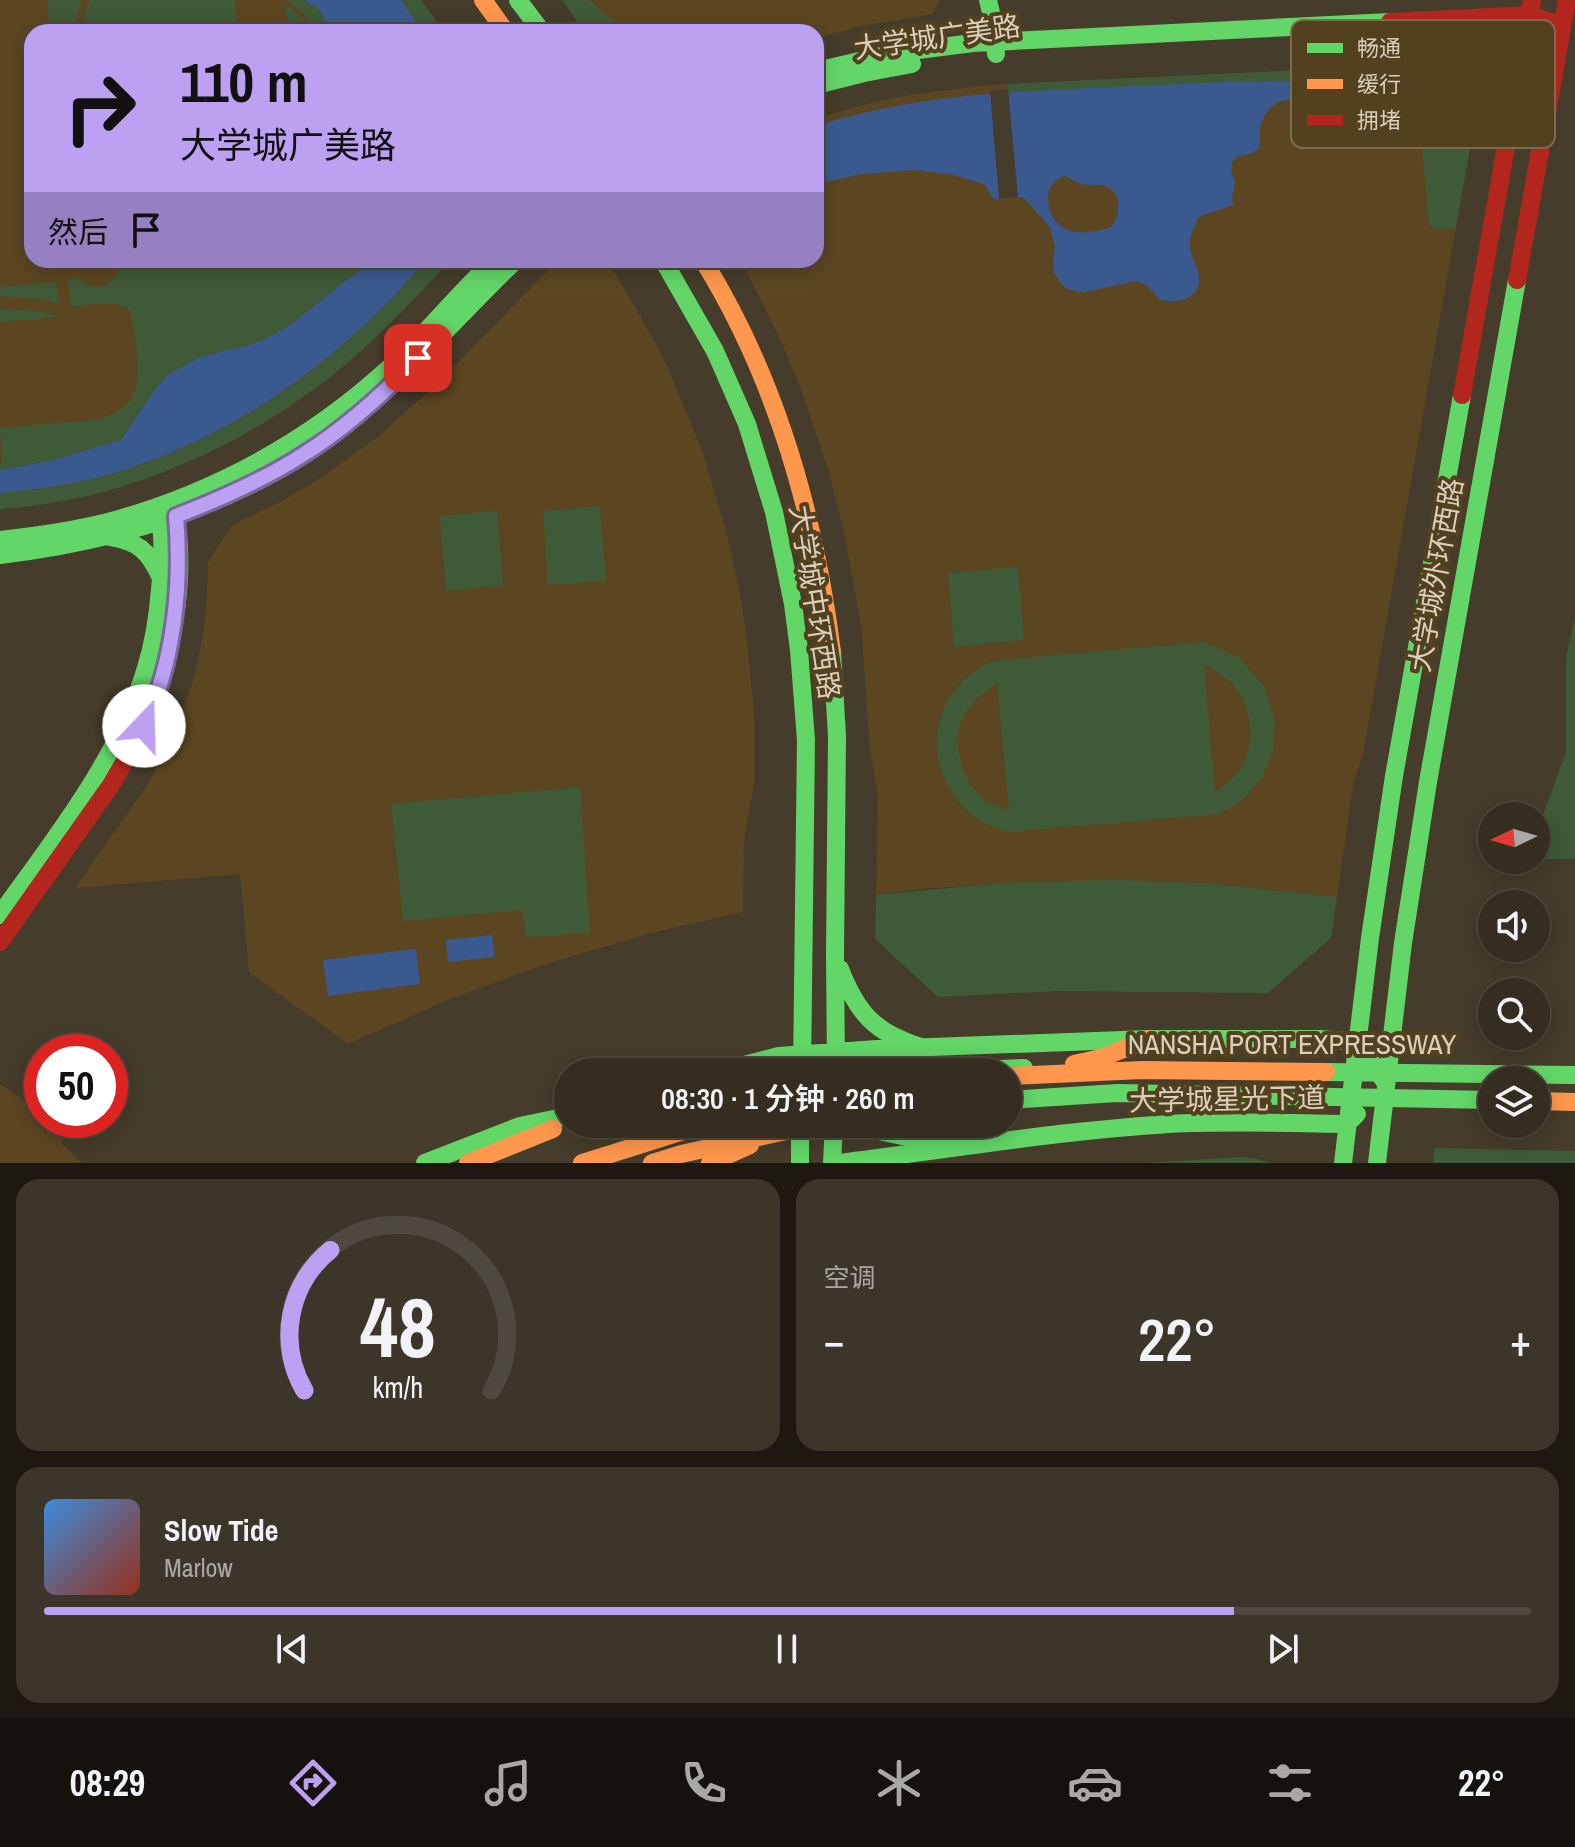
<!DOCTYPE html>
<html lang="zh">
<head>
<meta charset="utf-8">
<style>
  body { margin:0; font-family:"Archivo Narrow","Noto Sans SC",sans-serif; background:#3c3529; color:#f1f3f6; height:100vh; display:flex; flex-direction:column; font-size:30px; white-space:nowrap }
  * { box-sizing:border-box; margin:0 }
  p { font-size:26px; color:#a9a8a5 }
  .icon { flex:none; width:44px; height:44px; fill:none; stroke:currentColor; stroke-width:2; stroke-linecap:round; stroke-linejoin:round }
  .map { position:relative; height:1163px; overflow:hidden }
  .sheet { display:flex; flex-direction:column; gap:16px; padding:16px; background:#1d1912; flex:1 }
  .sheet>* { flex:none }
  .top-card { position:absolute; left:24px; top:24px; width:800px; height:244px; border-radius:24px; box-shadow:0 4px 20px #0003,0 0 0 2px #4e493e; background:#bca0f2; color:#111; overflow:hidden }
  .needle { width:52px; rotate:265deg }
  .fabs { position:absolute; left:1478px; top:802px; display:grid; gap:16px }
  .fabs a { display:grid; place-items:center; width:72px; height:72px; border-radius:50%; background:#342d20; box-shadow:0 4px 20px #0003,0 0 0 2px #4e493e; font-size:40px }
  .speed { position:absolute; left:24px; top:1034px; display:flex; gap:16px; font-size:40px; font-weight:700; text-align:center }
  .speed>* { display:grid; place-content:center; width:104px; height:104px; border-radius:50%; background:#342d20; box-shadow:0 4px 20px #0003,0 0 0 2px #4e493e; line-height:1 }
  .speed .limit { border:12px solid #d22; background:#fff; color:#111 }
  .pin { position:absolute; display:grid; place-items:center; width:68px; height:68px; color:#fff; margin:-34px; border-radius:16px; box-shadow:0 4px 12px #0006 }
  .me { position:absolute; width:88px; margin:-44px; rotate:21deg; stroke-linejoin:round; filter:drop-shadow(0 0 6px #0008) }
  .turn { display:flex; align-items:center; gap:28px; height:168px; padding:0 24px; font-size:36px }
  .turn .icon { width:104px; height:104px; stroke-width:2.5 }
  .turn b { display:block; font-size:56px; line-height:68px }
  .then { display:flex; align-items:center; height:76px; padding:0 24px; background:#0003; gap:16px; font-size:30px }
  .big { font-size:60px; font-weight:600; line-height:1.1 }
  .sheet .widget { flex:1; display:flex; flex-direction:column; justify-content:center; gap:12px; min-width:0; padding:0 28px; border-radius:24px; background:#3c3529 }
  .sheet .dial { align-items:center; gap:0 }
  .dial svg { height:208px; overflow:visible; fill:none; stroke:#4e493e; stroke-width:7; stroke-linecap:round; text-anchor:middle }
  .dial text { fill:#f1f3f6; stroke:none }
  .song { display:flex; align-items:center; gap:24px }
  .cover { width:96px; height:96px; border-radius:12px; background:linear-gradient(135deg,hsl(210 70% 55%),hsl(10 70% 35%)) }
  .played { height:8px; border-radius:4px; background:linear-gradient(90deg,#bca0f2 80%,#4e493e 80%) }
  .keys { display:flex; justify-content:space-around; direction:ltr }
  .heat { display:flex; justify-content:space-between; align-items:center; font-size:44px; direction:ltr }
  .sheet .tiles { flex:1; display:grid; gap:16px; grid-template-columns:1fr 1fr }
  .widget:last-child { grid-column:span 2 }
  .trip { position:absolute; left:554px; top:1058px; width:468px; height:80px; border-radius:40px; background:#342d20; box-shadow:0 4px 20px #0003,0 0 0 2px #4e493e; font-weight:600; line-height:80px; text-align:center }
  .tab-bar { display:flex; height:128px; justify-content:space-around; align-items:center; background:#15120d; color:#a9a8a5 }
  .tab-bar .icon { width:56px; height:56px }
  .tab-bar .selected { color:#bca0f2 }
  .tab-bar b { font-size:36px; color:#f1f3f6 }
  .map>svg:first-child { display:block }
  .built { fill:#5c4621 }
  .green { fill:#3f5a36; fill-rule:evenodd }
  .water { fill:#3a5a8f; fill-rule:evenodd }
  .pier { fill:#463c2b }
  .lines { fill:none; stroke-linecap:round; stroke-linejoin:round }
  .fast { stroke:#63d668; stroke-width:18 }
  .slow { stroke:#ff974d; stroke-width:18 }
  .jam { stroke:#b3261e; stroke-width:18 }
  .fast-bridge { stroke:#63d668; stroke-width:18 }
  .slow-bridge { stroke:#ff974d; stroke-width:18 }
  .route-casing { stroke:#7a689d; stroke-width:20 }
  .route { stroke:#bca0f2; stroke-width:14 }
  .labels { text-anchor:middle; stroke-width:8; stroke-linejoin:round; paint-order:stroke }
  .street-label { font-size:28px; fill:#dbd0be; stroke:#52401f }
  .key { fill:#52401f; stroke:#7b6b4f; stroke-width:2 }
  .key-label { font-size:22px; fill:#dbd0be }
</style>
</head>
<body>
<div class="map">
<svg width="1575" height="1163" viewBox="0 0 1575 1163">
  <rect width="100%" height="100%" fill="#463c2b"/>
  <!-- built -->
  <path class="built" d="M0,0H421L444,32H32V260H451L386,327L349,361L285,410L238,438L165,471L119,486L51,503L0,509Z
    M562,0H939L933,14L861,26L816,38V32H585Z
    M1449,63L1479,97L1363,754L1353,785L1337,897L1205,883L1117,880L931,888L876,895L878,798L869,741L862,631L844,532L830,475L802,392L782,343L741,260H816V118L882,100L916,94L991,85Z
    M558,260H607L643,321L663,357L683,404L703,453L726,530L740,594L747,639L754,715V783L744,839L743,912L655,932L549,963L450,999L348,1044L249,972L240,874L75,888L148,784L165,752L182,714L195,674L203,635L207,598L208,562L231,526L280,502L322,477L380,435L440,381Z
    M0,1084L42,1113V1120H52L70,1132L61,1143L82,1163H0Z"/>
  <!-- green -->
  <path class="green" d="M47,0H82L76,19L78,32H50Z
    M90,0H235L238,32H87L84,16Z
    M288,0H305L306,2L318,8L332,32H318L309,19Z
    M402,0H421L444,32H424Z
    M562,0H588L612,19L634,32H585Z
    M285,3L307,23L313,32H289Z
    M1449,63L1479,97L1456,228L1434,229L1429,225L1419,117L1422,116L1427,85L1423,80L1368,83L1308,81L1238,82L1008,93V84Z
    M66,260H109L102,268L90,271L75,264L67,267Z
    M120,260H377L345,281L293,323L266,339L250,345L200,357L169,374L156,388L121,440L62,458L0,470V464L2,463L0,428L102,419C112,414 123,410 130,401C145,382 134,336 131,312C117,297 90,305 71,307L68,282L75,277L79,278L87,285L98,287L106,285L118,275Z
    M426,260H451C412,301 374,343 329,378C236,450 119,502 0,509V493C28,490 57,488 84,481C225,446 332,368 426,260Z
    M56,282L59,304L44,300L0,296V287Z
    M0,308L44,312L60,317L0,322Z
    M600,506L606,581L548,585L543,511Z
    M497,511L503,586L446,591L440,516Z
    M1018,567L1024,640L954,647L948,573Z
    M1575,617V859H1543L1540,823L1566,752V658Z
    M1205,642L1239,658L1264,686L1275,722L1273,751L1262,777L1244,799L1220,814L1007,832C996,827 982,824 973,816C929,780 924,718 966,678C973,671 984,666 992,661ZM1204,665C1211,669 1220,673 1226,678C1251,698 1258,738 1242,766C1235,777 1226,785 1215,793ZM997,683L1009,810L1008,811C1001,807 991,804 985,800C975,793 967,780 963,769C949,731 964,704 997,683Z
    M580,787L590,933L526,937L523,910L403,921L391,804Z
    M1117,880L1205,883L1337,897L1331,938L1268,993L1057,991L938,997L875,939L876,895L1002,883Z
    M1434,1148L1575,1151V1163H1433Z
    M1242,1157L1254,1158L1269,1163H1144Z"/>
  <!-- water -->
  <path class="water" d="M305,0H401L424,32H332L318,8L306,2Z
    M1423,80L1427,84L1422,116L1324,125C1313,100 1279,88 1264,117C1258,126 1261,138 1259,148L1253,153L1238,156L1232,162L1231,171L1235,183L1232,197L1233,205L1200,216C1194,225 1189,236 1190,247C1191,256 1196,263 1198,272C1205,296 1180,305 1161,300L1146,285L1136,281L1084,292L1075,291L1066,288L1060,282L1054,272L1053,261L1055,247L1050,227L1023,197L994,199L984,184L950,174L914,170L862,174L816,184V126C914,95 1016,91 1118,87C1181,84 1244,80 1307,81C1327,81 1348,84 1368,83C1386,83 1405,81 1423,80ZM1064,176C1071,178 1075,182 1082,184C1088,186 1095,184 1101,185C1123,189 1122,213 1111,227C1100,231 1080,235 1067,230C1047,222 1038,185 1064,176Z
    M377,260H426C337,365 220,449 84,481C57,487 28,490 0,493V470L54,460L121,440L156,388L169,374L200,357L250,345L266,339L293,323L345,281Z
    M492,935L495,957L448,962L446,940Z
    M416,949L420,984L328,996L323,960Z"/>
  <!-- pier -->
  <path class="pier" d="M1008,89L1018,197L999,199L990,91Z"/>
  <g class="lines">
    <!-- fast -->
    <path class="fast" d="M518,0L542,32
      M988,0L992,17L996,54
      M1355,37L1543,28
      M816,71L894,53L973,43L1390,22
      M816,85L864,73L912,64
      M663,260L715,351L747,424L774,512L793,604L799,650L806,740L802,1072
      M110,537C138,542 148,550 160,576
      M0,540C36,536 72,531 108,522C212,494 308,442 388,369C425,335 457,295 494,260
      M0,555C108,542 213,513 305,454C337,433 367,407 395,381C437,342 475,299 516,260
      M832,652L837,736L835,954L836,1072
      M155,699C174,642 188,566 173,507
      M0,915C55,838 118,760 146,668C154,642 158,616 160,589C163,563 164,536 159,510
      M840,969C857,1013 875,1033 921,1047
      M717,1072L779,1056L877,1049L1149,1039H1320L1357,1042L1385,1082
      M927,1072L1024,1068
      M800,1124V1163
      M847,1124L902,1136L969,1145
      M425,1163L520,1126L568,1116
      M832,1163L834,1124
      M840,1163C949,1149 1059,1131 1169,1124C1228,1121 1288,1123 1347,1124L1357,1114
      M1343,1163L1370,938L1394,776L1462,395
      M1377,1163L1403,943L1428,782L1517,280"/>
    <!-- slow -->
    <path class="slow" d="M483,0L506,32
      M703,260C776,378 815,516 832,652
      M1074,1064L1101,1058L1149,1039
      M1536,1101L1575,1102
      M468,1163L553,1129
      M582,1163L706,1124
      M710,1163L750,1145"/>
    <!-- jam -->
    <path class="jam" d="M1390,22L1530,15L1562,26
      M1517,280L1567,0
      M1462,395L1532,0
      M0,942L111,785L140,735L155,699"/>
    <!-- fast-bridge -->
    <path class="fast-bridge" d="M1326,1072L1575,1075
      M1008,1100L1117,1093L1492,1100"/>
    <!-- slow-bridge -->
    <path class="slow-bridge" d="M1008,1076L1142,1070L1326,1072
      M652,1163L681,1154L818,1124"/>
  </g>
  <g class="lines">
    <defs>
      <path id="route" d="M144,726C174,662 182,586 176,516C220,499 264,480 304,454C346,428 384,393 418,358"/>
    </defs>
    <!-- route casing -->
    <use href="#route" class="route-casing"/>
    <!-- route -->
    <use href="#route" class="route"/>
  </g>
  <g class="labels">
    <!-- street labels -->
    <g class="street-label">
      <text transform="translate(937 37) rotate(-8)" y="10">大学城广美路</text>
      <text transform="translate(1436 575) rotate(-80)" y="10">大学城外环西路</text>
      <text transform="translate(815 602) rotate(81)" y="10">大学城中环西路</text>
      <text x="1292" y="1054">NANSHA PORT EXPRESSWAY</text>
      <text transform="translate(1227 1099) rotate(-1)" y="10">大学城星光下道</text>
    </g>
  </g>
  <!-- legend -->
  <rect x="1291" y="20" width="264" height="128" rx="12" class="key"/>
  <rect x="1307" y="43" width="36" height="10" fill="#63d668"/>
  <rect x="1307" y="79" width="36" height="10" fill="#ff974d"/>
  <rect x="1307" y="115" width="36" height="10" fill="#b3261e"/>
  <g class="key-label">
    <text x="1357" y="56">畅通</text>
    <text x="1357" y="92">缓行</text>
    <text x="1357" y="128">拥堵</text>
  </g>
</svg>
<div class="fabs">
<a><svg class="needle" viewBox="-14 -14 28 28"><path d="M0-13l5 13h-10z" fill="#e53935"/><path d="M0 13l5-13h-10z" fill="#a9a8a5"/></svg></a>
<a><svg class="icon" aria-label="sound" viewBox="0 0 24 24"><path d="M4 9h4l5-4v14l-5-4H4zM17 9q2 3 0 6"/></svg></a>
<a><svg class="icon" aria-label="search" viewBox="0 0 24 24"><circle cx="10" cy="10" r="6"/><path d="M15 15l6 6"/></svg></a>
<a><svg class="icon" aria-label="layers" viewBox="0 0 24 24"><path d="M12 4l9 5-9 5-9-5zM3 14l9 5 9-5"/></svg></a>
</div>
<div class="speed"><div class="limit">50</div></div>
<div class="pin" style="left:418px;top:358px;background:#d93025"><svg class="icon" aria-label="arrive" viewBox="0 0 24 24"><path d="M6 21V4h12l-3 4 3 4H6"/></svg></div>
<svg class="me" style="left:144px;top:726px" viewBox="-20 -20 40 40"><circle r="19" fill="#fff"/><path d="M0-13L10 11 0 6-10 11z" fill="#bca0f2"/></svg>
<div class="trip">08:30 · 1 分钟 · 260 m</div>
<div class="top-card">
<div class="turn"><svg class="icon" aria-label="right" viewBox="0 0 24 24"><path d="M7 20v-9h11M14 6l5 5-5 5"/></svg><div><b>110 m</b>大学城广美路</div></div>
<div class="then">然后<svg class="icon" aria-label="arrive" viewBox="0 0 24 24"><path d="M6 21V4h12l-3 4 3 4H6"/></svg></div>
</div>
</div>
<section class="sheet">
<div class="tiles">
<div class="widget dial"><svg viewBox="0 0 100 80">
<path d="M14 69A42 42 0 1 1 86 69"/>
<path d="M14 69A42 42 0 0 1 24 15" stroke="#bca0f2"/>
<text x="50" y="56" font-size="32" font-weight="700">48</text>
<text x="50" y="72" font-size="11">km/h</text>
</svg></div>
<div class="widget"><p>空调</p>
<div class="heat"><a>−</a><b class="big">22°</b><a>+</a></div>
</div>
<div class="widget">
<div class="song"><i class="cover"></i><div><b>Slow Tide</b><p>Marlow</p></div></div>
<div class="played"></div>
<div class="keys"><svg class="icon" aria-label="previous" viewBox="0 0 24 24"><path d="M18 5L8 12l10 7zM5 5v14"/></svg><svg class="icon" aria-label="pause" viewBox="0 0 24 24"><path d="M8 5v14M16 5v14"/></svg><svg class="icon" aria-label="next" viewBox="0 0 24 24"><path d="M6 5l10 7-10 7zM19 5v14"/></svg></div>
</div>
</div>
</section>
<nav class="tab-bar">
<b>08:29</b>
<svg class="icon selected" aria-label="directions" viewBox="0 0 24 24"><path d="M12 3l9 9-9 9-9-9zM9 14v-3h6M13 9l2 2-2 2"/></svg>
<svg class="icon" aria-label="music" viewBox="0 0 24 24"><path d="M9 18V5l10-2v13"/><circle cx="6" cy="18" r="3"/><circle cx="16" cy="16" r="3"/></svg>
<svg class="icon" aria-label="phone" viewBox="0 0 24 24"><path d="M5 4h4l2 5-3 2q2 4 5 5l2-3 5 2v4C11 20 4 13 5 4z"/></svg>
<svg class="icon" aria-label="climate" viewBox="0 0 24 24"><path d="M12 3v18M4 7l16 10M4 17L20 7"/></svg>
<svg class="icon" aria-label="car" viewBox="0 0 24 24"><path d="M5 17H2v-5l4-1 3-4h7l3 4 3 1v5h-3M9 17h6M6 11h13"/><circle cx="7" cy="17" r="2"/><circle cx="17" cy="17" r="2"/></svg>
<svg class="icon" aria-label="filters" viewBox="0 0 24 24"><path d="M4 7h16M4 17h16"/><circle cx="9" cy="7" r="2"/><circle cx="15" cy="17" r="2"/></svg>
<b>22°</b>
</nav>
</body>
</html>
